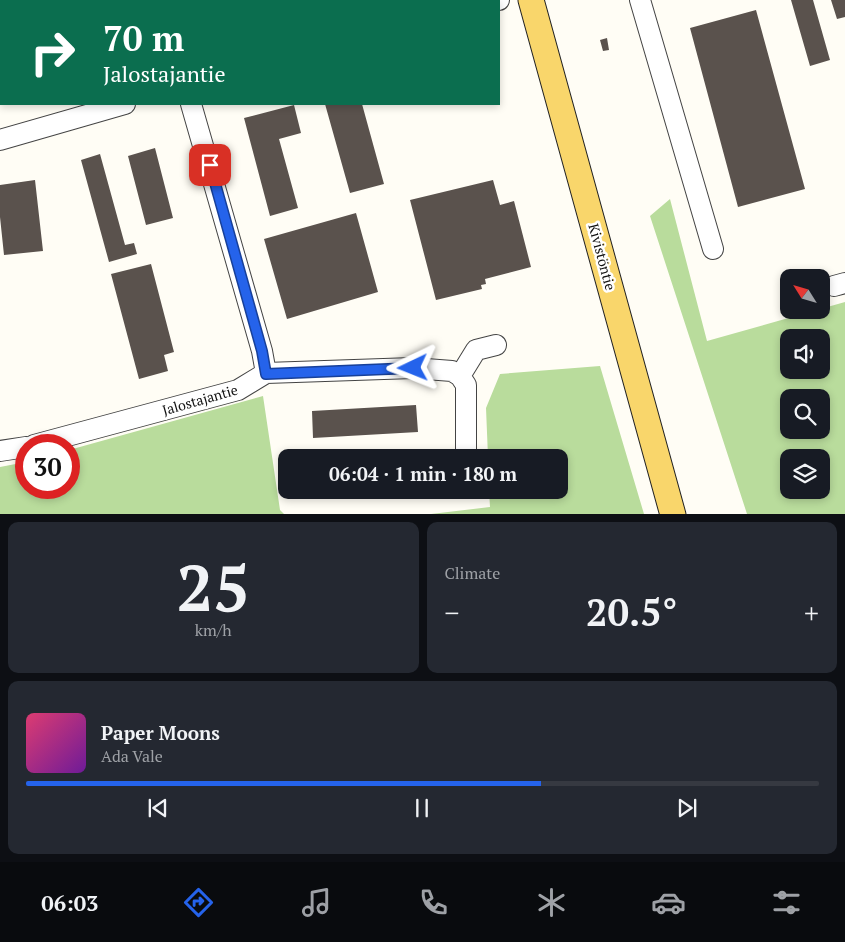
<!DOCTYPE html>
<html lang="en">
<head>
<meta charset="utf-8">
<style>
  body { margin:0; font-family:"PT Serif",serif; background:#242831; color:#f1f3f6; height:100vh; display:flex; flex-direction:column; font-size:19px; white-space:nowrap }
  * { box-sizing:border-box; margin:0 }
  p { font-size:16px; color:#9ea1a6 }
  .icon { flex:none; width:28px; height:28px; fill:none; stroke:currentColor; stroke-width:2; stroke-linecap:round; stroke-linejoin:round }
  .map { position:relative; height:514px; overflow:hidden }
  .drawer { display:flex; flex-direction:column; gap:8px; padding:8px; background:#0d0f14; flex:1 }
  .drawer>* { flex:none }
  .hud { position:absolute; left:0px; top:0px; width:500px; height:105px; box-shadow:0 2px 8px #0003; background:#0b6e4f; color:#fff; overflow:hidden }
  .needle { width:32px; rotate:307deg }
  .controls { position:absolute; left:780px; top:269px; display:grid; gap:10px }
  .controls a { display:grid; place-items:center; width:50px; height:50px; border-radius:10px; background:#171b24; box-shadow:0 2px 8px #0003; font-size:25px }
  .speed { position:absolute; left:15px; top:434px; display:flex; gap:10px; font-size:25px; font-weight:700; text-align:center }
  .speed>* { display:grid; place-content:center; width:65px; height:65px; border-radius:50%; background:#171b24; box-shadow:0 2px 8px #0003; line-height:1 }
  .speed .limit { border:8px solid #d22; background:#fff; color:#111 }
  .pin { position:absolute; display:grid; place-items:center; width:42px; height:42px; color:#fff; margin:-21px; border-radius:10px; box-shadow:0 2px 8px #0006 }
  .me { position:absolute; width:55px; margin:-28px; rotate:268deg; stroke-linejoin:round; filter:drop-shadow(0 0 4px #0008) }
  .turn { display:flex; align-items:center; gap:18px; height:105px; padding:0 20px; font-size:22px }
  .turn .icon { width:65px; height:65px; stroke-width:2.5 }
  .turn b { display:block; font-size:35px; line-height:42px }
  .big { font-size:38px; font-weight:800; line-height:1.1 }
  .drawer .widget { flex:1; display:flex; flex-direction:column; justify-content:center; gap:8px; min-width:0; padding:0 18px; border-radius:10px; background:#242831 }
  .drawer .dial { align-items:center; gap:0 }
  .dial b { font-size:65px; line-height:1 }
  .song { display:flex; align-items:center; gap:15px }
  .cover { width:60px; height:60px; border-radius:8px; background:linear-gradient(135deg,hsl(340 70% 55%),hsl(280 70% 35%)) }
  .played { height:5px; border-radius:2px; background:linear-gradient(90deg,#2563eb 65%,#363941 65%) }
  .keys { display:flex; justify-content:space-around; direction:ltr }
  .heat { display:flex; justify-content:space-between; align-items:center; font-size:28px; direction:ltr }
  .drawer .tiles { flex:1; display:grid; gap:8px; grid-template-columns:1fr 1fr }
  .widget:last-child { grid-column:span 2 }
  .trip { position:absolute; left:278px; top:449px; width:290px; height:50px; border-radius:10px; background:#171b24; box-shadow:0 2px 8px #0003; font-weight:800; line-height:50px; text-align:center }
  .dock { display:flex; height:80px; justify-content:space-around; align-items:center; background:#090b0e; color:#9ea1a6 }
  .dock .icon { width:35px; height:35px }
  .dock .active { color:#2563eb }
  .dock b { font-size:22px; color:#f1f3f6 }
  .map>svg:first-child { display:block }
  .forest { fill:#b9dc9c; fill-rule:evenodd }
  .building { fill:#5a524d }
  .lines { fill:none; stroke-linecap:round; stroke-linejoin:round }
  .minor-casing { stroke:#444; stroke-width:22 }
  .major-casing { stroke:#222; stroke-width:27 }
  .minor { stroke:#fff; stroke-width:20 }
  .major { stroke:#f9d66b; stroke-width:25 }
  .route-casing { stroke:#184099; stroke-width:12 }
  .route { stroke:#2563eb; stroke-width:9 }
  .labels { text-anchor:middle; stroke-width:5; stroke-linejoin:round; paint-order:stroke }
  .street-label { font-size:14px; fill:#111; stroke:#fff }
</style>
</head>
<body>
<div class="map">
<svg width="845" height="515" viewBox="0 0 845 515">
  <rect width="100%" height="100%" fill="#fffdf5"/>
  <!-- forest -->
  <path class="forest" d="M191,0H438L191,1Z
    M670,199L707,341L845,302V514H747L650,216ZM789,338H821V370H789ZM789,398H821V430H789ZM789,458H821V490H789Z
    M600,366L644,514H431L490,507L489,490H559V458L488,457L486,408L500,374Z
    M263,396L280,510L284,514H0V467L26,462V488H69V450Z"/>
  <!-- building -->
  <path class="building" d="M791,0H813L830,60L810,66Z
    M831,0H845V17L837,19Z
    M756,10L805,189L738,207L690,28Z
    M607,38L609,50L603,51L600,40Z
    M325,104H362L384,184L350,193Z
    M294,105L301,133L279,139L298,208L270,216L244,118Z
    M155,148L173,218L146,225L128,156Z
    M100,154L125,245L134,243L137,254L109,262L81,160Z
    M35,180L43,251L4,255L0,217V185Z
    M493,180L500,205L514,201L531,267L485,279L486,284L481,285L482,289L436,300L410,200Z
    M356,213L378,292L287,319L264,239Z
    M151,264L174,352L164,355L168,371L139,379L111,274Z
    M416,405L418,432L313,438L312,411Z
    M322,490H369V491L322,494Z"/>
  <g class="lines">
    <defs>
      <path id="minor" d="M158,0V1
        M640,0L713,249
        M493,1L499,0
        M0,140L125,104
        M834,286L845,283
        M266,373L413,368L452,371L460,376L466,385V458
        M460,376L476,350L496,345
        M34,445L238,390L266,373L262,351L191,104
        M0,451L26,447"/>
      <path id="major" d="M531,0L673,515"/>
    </defs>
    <!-- minor casing -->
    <use href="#minor" class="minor-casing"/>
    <!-- major casing -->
    <use href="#major" class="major-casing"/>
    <!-- minor -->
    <use href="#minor" class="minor"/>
    <!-- major -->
    <use href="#major" class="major"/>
  </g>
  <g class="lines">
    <defs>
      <path id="route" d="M210,165L262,351L266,374L413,368"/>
    </defs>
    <!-- route casing -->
    <use href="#route" class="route-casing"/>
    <!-- route -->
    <use href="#route" class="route"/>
  </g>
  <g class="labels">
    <!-- street labels -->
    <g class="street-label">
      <text transform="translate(602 257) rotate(75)" y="5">Kivistöntie</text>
      <text transform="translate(200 400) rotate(-16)" y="5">Jalostajantie</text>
    </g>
  </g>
</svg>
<div class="controls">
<a><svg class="needle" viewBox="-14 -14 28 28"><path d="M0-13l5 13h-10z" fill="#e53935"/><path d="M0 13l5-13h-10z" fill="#9ea1a6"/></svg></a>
<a><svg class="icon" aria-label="sound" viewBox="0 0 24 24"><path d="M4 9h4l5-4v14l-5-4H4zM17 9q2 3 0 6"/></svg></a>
<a><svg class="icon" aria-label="search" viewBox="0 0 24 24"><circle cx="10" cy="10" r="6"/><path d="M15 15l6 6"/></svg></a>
<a><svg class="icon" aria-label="layers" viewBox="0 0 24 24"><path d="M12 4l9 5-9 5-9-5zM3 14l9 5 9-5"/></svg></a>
</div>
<div class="speed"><div class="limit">30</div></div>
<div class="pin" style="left:210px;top:165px;background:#d93025"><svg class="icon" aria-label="arrive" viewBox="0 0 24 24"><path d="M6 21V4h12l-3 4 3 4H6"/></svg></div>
<svg class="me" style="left:413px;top:368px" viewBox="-20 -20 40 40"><path d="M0-17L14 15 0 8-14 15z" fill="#2563eb" stroke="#fff" stroke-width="4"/></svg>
<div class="trip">06:04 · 1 min · 180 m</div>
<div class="hud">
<div class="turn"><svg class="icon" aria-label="right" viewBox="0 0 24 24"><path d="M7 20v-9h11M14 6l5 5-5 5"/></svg><div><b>70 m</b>Jalostajantie</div></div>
</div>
</div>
<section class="drawer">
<div class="tiles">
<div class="widget dial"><b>25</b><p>km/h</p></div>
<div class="widget"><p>Climate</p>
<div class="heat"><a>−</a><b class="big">20.5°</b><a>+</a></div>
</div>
<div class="widget">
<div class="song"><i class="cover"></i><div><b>Paper Moons</b><p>Ada Vale</p></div></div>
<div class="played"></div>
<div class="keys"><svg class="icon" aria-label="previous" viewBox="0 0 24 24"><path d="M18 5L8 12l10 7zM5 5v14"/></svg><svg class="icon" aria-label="pause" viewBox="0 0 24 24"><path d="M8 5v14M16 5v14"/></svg><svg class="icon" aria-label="next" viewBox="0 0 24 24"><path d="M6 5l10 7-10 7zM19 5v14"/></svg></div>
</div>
</div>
</section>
<nav class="dock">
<b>06:03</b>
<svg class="icon active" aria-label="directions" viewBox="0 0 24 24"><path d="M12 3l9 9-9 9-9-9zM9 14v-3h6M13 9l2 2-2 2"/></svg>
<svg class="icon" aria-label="music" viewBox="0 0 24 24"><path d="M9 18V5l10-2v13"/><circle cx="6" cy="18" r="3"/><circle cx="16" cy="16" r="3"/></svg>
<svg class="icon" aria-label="phone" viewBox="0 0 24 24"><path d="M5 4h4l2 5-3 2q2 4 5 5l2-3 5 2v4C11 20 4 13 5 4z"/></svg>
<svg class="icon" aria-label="climate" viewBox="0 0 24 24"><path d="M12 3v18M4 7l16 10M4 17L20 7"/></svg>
<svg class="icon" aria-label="car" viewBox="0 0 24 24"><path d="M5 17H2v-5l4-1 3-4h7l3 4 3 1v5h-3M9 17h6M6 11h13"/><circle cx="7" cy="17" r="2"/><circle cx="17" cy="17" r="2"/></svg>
<svg class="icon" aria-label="filters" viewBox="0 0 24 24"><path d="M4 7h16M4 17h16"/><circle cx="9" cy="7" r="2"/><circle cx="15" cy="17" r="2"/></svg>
</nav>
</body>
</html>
